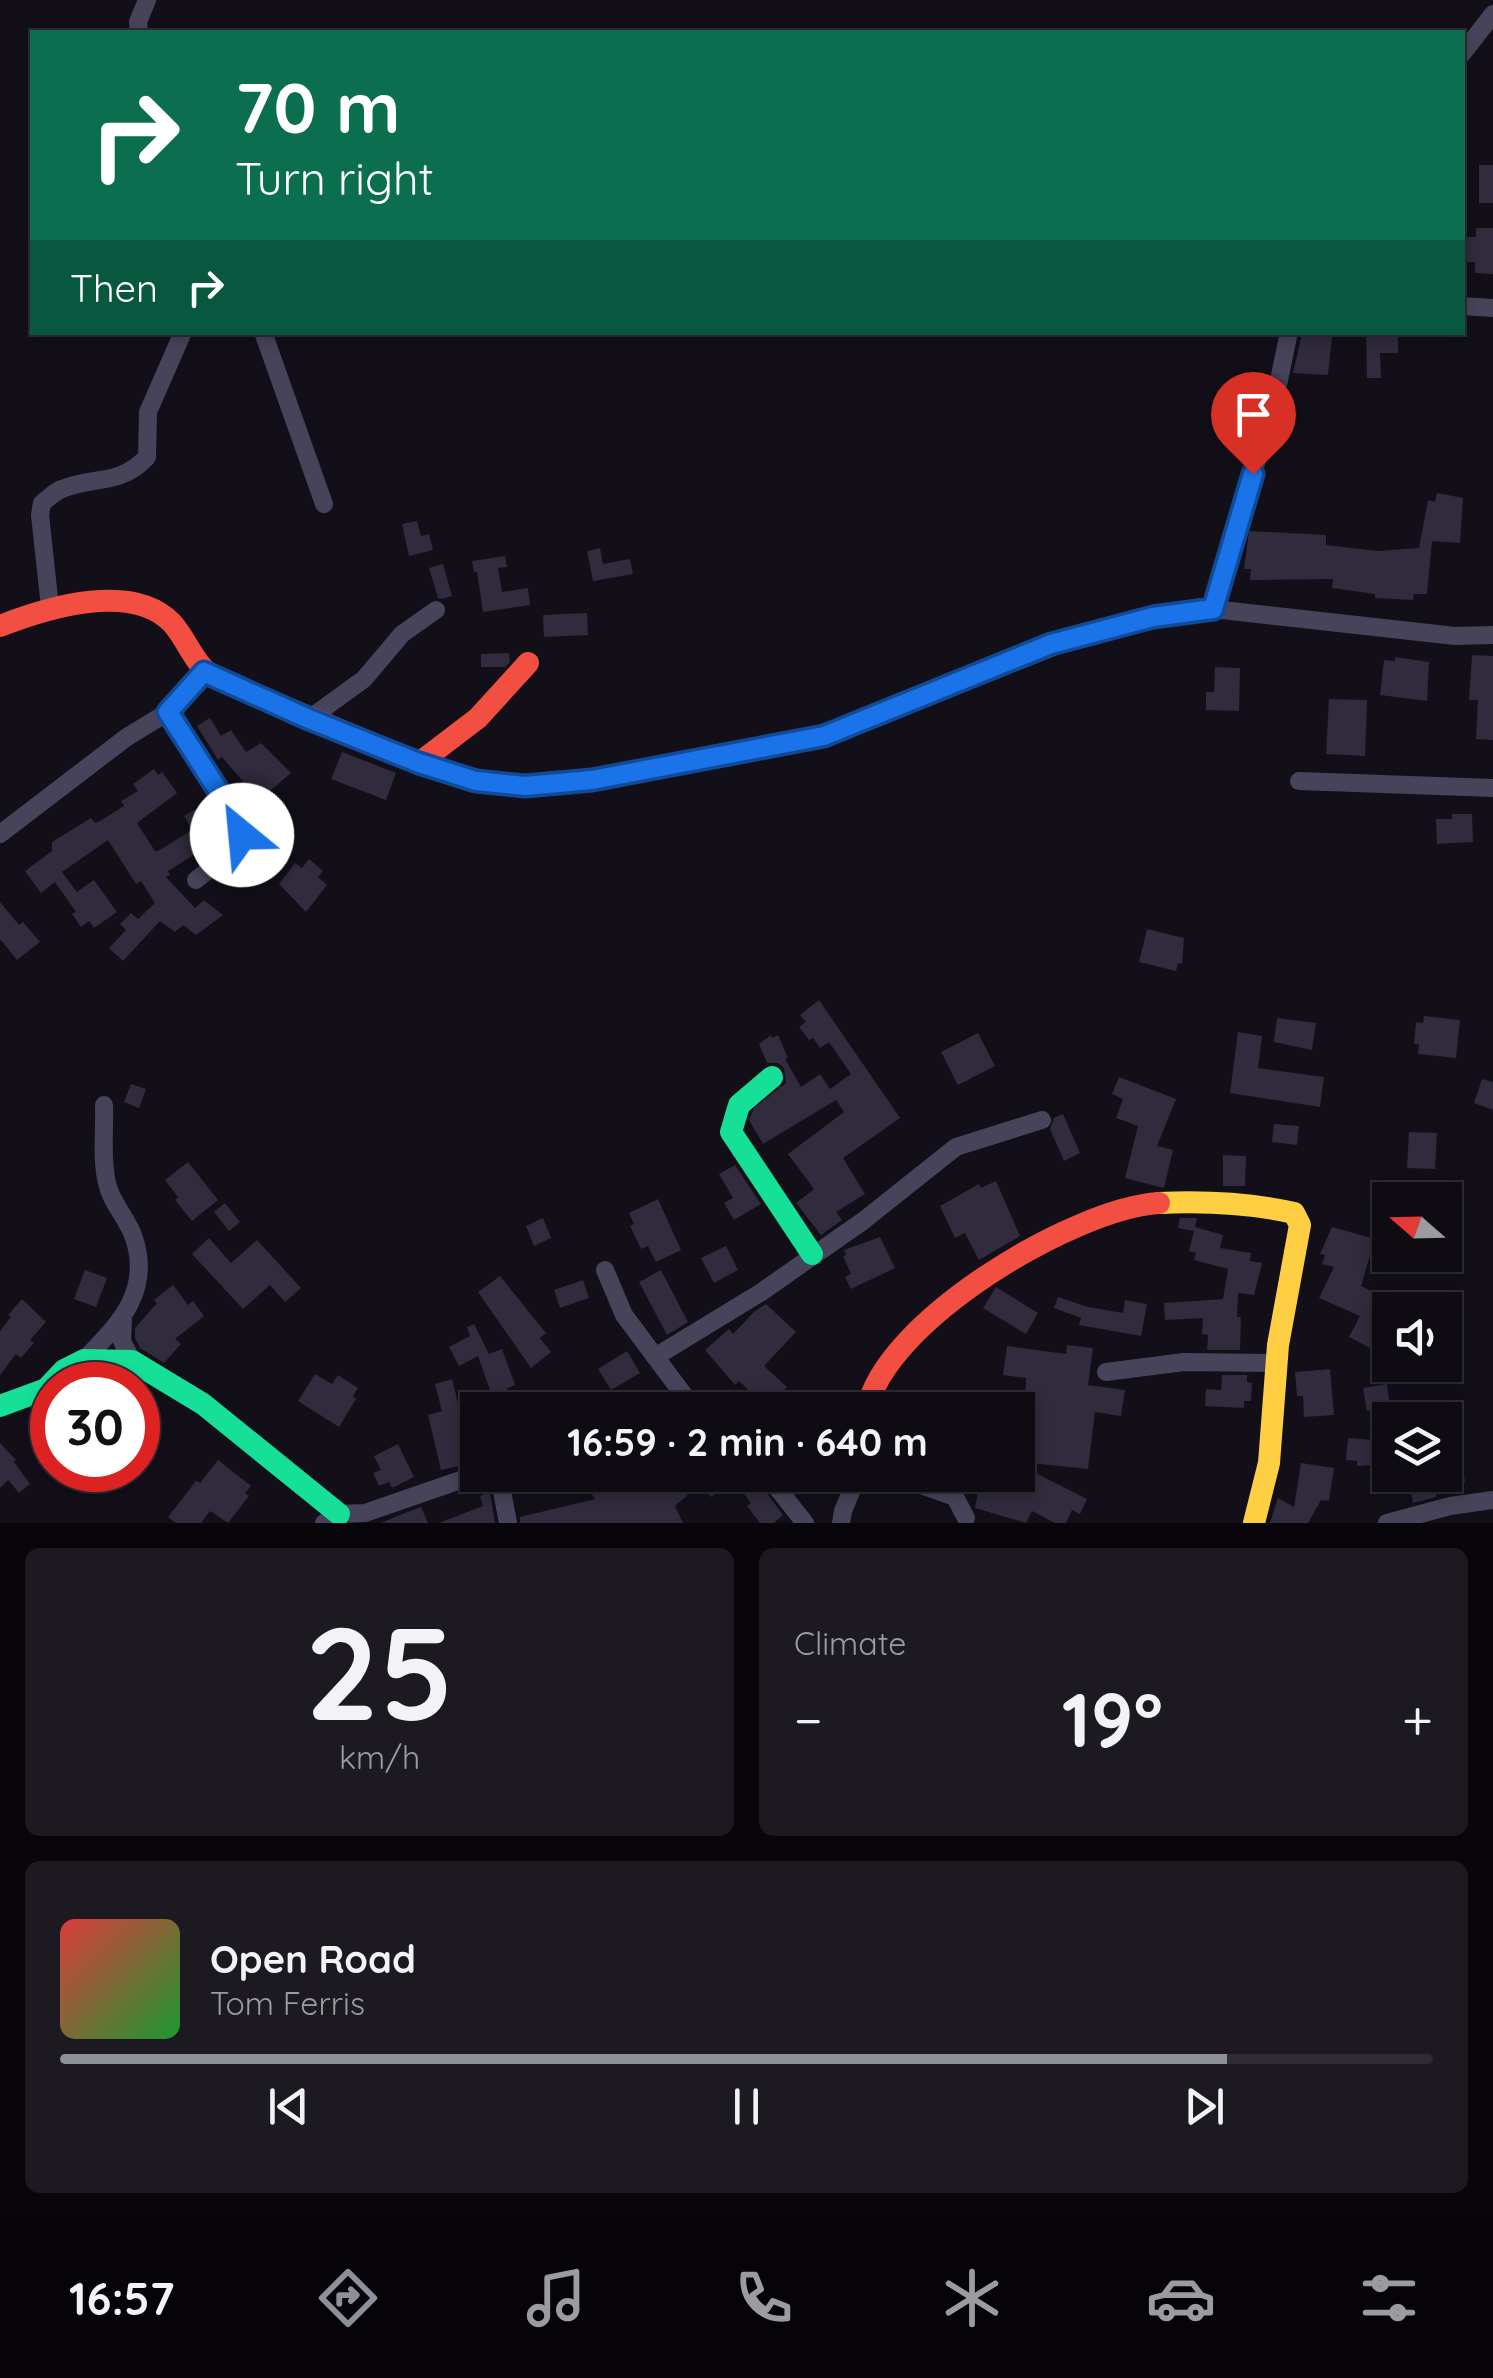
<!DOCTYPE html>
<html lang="en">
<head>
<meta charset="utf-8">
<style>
  body { margin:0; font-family:Quicksand,sans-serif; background:#1c1921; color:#f1f3f6; height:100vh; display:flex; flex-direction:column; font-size:38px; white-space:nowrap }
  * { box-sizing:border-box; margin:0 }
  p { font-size:32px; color:#9b9ba0 }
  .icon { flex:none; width:55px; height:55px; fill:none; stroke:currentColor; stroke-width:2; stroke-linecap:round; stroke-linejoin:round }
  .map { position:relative; height:1523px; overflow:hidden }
  .panel { display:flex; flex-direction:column; gap:25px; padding:25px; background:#08060a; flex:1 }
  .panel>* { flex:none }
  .hud { position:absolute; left:30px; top:30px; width:1435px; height:305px; border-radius:0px; box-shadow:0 5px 15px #0003,0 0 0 2px #2e2b33; background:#0b6e4f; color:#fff; overflow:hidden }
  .needle { width:65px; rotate:290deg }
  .fabs { position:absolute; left:1372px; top:1182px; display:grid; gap:20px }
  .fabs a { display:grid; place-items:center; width:90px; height:90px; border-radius:0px; background:#0e0b13; box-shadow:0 5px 15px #0003,0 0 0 2px #2e2b33; font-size:50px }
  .speed { position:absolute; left:30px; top:1362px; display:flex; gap:20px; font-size:50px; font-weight:700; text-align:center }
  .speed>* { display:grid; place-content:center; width:130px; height:130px; border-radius:50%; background:#0e0b13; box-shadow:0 5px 15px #0003,0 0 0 2px #2e2b33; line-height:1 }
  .speed .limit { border:15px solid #d22; background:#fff; color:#111 }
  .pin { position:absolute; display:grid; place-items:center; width:85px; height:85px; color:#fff; margin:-102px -42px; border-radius:50% 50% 50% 0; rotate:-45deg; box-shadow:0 0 10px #0007 }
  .pin .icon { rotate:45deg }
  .me { position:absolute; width:110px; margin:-55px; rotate:332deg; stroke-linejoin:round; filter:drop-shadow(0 0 8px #0008) }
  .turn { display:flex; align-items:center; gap:35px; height:210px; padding:0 40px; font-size:45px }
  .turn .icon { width:130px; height:130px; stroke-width:2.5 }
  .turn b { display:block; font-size:70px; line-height:85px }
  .then { display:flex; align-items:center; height:95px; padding:0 40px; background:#0003; gap:20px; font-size:38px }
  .big { font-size:75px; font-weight:700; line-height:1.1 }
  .panel .card { flex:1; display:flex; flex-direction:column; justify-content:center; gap:15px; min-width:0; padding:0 35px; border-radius:15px; background:#1c1921 }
  .panel .dial { align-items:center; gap:0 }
  .dial b { font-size:130px; line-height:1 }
  .song { display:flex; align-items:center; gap:30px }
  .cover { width:120px; height:120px; border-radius:15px; background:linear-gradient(135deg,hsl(0 70% 55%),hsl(130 70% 35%)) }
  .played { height:10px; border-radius:5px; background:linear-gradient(90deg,#8c9099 85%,#2e2b33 85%) }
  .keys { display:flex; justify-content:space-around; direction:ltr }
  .heat { display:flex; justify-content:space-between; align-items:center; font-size:55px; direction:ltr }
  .panel .tiles { flex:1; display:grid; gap:25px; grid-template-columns:1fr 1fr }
  .card:last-child { grid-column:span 2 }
  .trip { position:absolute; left:460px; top:1392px; width:575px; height:100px; border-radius:0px; background:#0e0b13; box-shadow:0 5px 15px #0003,0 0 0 2px #2e2b33; font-weight:700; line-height:100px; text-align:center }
  .menu { display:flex; height:160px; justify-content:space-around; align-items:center; background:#060408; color:#9b9ba0 }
  .menu .icon { width:70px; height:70px }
  .menu .active { color:#8c9099 }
  .menu b { font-size:45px; color:#f1f3f6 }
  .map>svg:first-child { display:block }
  .building { fill:#302b3d }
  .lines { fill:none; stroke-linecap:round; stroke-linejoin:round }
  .street { stroke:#47435a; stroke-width:18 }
  .fast { stroke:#16e098; stroke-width:22 }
  .slow { stroke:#ffcf43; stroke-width:22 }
  .jam { stroke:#f24e42; stroke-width:22 }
  .route-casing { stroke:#114b97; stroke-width:25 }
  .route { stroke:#1a73e8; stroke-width:18 }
</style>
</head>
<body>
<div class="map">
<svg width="1493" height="1523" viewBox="0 0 1493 1523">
  <rect width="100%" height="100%" fill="#120f19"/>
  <!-- building -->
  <path class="building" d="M1479,165H1493V203H1479Z
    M1476,228H1493V274L1475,273V262H1462V237H1476Z
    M1366,332L1398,333V353H1380L1381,378H1367Z
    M1302,334L1332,337L1328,375L1293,373Z
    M1437,493L1463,498L1460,543L1432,541L1427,594H1414L1413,600L1375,598V594L1332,588L1333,579L1250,580L1251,569H1244L1249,531L1326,535V545L1377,551L1419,548L1428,500L1435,502Z
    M417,521L421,536L429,534L433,550L409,556L402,524Z
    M600,548L603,564L630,559L633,574L593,581L587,551Z
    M505,556L507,567L498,568L502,592L528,588L530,605L483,612L477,572H474L472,561Z
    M443,564L452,596L442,599L438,598L429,568Z
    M587,613L588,635L544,637L543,615Z
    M509,653L510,662L505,667H481V654Z
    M1472,655L1493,656V740L1476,739L1478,700H1469Z
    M1395,657L1429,662L1427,701L1380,695L1384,660L1395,661Z
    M1215,667L1240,668L1239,711L1206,710V692H1214Z
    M1329,699L1367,700L1365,756L1326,754Z
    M210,718L221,736L231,730L246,752L261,743L291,773L259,800L222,757L218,760L197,726Z
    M342,752L396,773L386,800L331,779Z
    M154,769L158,775L162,772L177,793L137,823L155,851H158L192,830L184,816L196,809L208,829L212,827L219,839L168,871L170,875L166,877L195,908L204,900L223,915L196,935L183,925L175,932L160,921L123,961L109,948L126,930L120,924L131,913L138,919L155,903L141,881L136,884L108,840L62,872L77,892L94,880L117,912L94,928L89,921L81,927L72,914L76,912L55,882L41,893L25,871L52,851V842L91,818L95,823L100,821L124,806L121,801L138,791L133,784Z
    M1452,814H1472L1473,842L1437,844L1436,819H1452Z
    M309,859L323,871L318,877L327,885L306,912L279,884L295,863L302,868Z
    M0,902L19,925L23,922L40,942L17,960L0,939Z
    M1147,929L1184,938L1182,964L1178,963L1176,971L1139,962Z
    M819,1000L900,1118L843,1158L865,1194L836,1212L842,1220L821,1235L796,1203L814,1189L788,1154L844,1112L836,1100L763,1144L749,1120L754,1108L786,1083L784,1068L778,1063H767L759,1044L771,1035L772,1038L778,1035L788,1058L785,1059L801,1087L820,1074L830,1089L851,1074L829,1042L820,1048L813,1038L809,1040L799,1027L806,1022L800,1015Z
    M1424,1016L1460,1020L1456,1058L1418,1054L1419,1044H1414L1416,1022L1423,1023Z
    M1277,1018L1316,1023L1312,1050L1274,1042Z
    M1238,1032L1262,1036L1258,1068L1324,1077L1320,1107L1230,1093Z
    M978,1033L995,1066L958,1085L941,1052Z
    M1119,1077L1176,1099L1157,1146L1173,1150L1164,1188L1125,1178L1138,1126L1116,1118L1123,1099L1112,1094Z
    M1482,1079L1493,1082V1110L1474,1103Z
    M131,1084L146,1089L139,1108L124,1102Z
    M1063,1114L1080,1153L1064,1161L1050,1129L1054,1118Z
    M1274,1124L1299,1126L1297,1145L1272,1142Z
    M1409,1132L1437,1133L1435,1169L1407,1168Z
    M1223,1155L1246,1156L1245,1186H1223Z
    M188,1162L218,1200L192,1221L175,1200L178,1197L165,1180Z
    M735,1165L761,1204L734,1220L724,1203L733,1198L719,1174Z
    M996,1181L1020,1236L979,1260L965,1233L955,1238L940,1206L979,1184L981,1188Z
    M658,1199L681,1250L656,1262L648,1246L641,1249L630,1226L634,1224L629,1213Z
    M225,1203L240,1222L229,1231L214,1212Z
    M543,1218L551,1238L534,1246L526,1226Z
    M1180,1218H1197L1195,1227L1223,1235L1220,1248L1251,1253L1250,1261L1262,1263L1254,1295L1238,1293L1237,1317H1241L1240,1350H1207L1208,1335L1202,1334L1203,1318L1165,1320L1164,1303L1223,1299L1228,1269L1194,1260L1196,1253L1189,1251L1194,1231L1178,1228Z
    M1332,1227L1375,1239L1361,1286L1395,1303L1372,1349L1349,1337L1360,1316L1319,1298L1334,1267L1322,1264L1325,1255L1320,1254Z
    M880,1237L895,1268L851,1289L845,1277L851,1274L843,1256L846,1255L844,1250Z
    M209,1238L231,1263L257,1240L301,1288L285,1302L270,1285L243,1309L192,1254Z
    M726,1246L738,1270L714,1283L701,1258Z
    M85,1270L107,1278L96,1307L74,1299Z
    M661,1270L688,1322L667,1335L639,1282Z
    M500,1276L546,1333L540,1338L551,1352L531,1368L478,1292Z
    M583,1280L589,1298L560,1308L554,1290Z
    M173,1285L188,1305L193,1301L204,1316L175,1339L181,1344L164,1363L140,1348L135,1338V1328L157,1303L154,1300Z
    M996,1287L1038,1313L1026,1334L983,1308Z
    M1058,1297L1088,1307L1123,1313L1125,1300L1147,1304L1141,1336L1079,1325L1081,1318L1054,1308Z
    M22,1299L46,1322L30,1340L34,1343L21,1358L16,1354L0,1375V1331L11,1317L8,1315Z
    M766,1304L796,1332L764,1366L787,1387L768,1408L739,1381L735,1385L705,1350L729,1329L733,1334L755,1311Z
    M474,1324L489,1354L502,1349L515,1385L507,1388L509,1395L496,1400L494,1392L491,1393L478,1356L459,1366L449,1347L470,1336L467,1327Z
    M1067,1345L1093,1348L1088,1385L1125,1390L1121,1416L1095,1412L1088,1469L1022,1462L1026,1378L1003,1375L1007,1346L1066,1354Z
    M627,1351L640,1373L611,1390L598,1369Z
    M1330,1369L1334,1415L1304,1417L1303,1396H1297L1295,1372Z
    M315,1374L332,1384L338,1375L358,1388L353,1396L356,1399L339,1427L298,1401Z
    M1222,1375H1247V1382L1252,1383L1251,1401H1244V1408L1205,1406L1206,1389L1221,1390Z
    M452,1379L464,1428L471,1426L478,1462L441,1470L428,1415L442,1411L435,1384Z
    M1387,1384L1390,1407L1367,1411L1363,1388Z
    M1348,1438L1388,1441L1387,1464L1357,1466V1461L1346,1460Z
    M0,1443L16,1460L14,1462L30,1484L19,1493L8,1480L0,1488Z
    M398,1444L414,1477L392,1488L389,1482L379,1486L373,1473L381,1470L374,1456Z
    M1461,1453L1465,1482L1457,1484L1458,1489L1436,1492V1497L1413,1503L1411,1493L1416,1492L1414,1475H1445V1455Z
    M218,1460L251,1486L245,1493L249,1496L228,1523L210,1511L201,1523H176L168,1517L196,1481L200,1483Z
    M1301,1463L1334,1468L1329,1501L1321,1500L1308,1523H1270L1278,1498L1294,1507Z
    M1018,1464L1087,1499L1080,1514L1072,1510L1066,1523H1055L1032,1511L1026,1523L975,1508L980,1480L985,1482L987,1475H1018Z
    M508,1475H544L545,1479L535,1482L536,1488L522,1491L521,1485L514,1487Z
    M580,1475H678L692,1491L675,1506L683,1523H520V1517L595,1499Z
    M708,1475H717L726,1486L711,1497L699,1482Z
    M755,1477L783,1515L774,1523H760L747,1506L751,1503L740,1489Z
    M490,1492L495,1523H439L483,1506L480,1496Z
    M421,1507L428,1523H381L402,1514Z"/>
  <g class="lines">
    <!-- street -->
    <path class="street" d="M139,32L138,22L147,0
      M1462,54L1493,14
      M1462,306L1493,308
      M263,332L324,504
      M1289,332L1275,399L1213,609L1455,636L1493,635
      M50,607L40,515L42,503C48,499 55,491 62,489C94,476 120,486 147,457L148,412L183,332
      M168,712L241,825C244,849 212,866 196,880
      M309,719L364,679L402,634L436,610
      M1299,781L1493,788
      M0,834L127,737L168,712L204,672
      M605,1270L624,1315L695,1410
      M123,1320L122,1341L132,1361
      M655,1357L760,1293L863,1221L956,1147L1042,1120
      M84,1360C118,1325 152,1292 134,1238C128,1219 111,1203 107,1183C101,1159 105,1129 104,1105
      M1106,1372L1184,1362L1276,1363
      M493,1475L501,1486L508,1523
      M767,1475L805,1523
      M893,1475L955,1497L966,1518
      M324,1523L339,1514L365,1513L478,1474
      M841,1523L843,1511L858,1475
      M1387,1523L1450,1506L1493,1500"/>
    <!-- fast -->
    <path class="fast" d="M1060,642L1153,617L1213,609
      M772,1077L739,1105L731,1132L812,1254
      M0,1406L46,1389L64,1370L84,1360L132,1361L203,1404L339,1514"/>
    <!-- slow -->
    <path class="slow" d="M1159,1203C1203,1201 1250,1203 1294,1213L1300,1225L1278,1345L1269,1463L1254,1523"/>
    <!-- jam -->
    <path class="jam" d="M0,626C46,608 132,581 172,623C188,641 194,665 215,678L419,763L478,718L528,663
      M419,763L476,781L525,786L592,780L823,736L1060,642
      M867,1410C883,1322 1074,1208 1159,1203"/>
  </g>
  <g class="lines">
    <defs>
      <path id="route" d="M242,835L241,826L168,712L204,672L309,719L419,763L476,781L525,786L592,780L824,736L1051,644L1153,617L1213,609L1253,474"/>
    </defs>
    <!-- route casing -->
    <use href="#route" class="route-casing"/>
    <!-- route -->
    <use href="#route" class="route"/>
  </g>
</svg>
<div class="fabs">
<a><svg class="needle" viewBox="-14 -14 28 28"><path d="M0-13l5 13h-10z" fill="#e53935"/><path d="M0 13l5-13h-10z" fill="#9b9ba0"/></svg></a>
<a><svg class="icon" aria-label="sound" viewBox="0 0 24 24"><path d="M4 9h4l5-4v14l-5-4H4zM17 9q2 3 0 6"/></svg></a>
<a><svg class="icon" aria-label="layers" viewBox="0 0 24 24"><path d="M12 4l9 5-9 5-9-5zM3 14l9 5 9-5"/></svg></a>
</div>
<div class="speed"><div class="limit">30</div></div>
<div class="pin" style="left:1253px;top:474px;background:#d93025"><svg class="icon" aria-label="arrive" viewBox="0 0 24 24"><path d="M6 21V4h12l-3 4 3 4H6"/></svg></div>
<svg class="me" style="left:242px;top:835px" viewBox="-20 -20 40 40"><circle r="19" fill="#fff"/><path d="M0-13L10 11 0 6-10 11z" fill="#1a73e8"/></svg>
<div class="trip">16:59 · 2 min · 640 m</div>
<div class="hud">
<div class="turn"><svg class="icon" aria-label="right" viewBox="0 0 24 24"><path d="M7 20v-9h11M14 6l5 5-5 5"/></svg><div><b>70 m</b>Turn right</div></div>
<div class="then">Then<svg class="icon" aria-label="right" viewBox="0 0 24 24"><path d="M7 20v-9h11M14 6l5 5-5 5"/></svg></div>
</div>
</div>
<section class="panel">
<div class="tiles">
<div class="card dial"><b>25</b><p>km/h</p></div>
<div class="card"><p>Climate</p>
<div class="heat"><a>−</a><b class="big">19°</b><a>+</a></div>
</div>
<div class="card">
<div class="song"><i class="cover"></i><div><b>Open Road</b><p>Tom Ferris</p></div></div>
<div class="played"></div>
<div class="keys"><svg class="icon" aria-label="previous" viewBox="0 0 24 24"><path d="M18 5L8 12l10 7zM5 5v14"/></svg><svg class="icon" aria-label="pause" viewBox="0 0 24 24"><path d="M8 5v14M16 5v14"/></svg><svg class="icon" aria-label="next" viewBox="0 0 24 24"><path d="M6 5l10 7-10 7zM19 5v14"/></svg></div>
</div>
</div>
</section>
<nav class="menu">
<b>16:57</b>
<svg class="icon active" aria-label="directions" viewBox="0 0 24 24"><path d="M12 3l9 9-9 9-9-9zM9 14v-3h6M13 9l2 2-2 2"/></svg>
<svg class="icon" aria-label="music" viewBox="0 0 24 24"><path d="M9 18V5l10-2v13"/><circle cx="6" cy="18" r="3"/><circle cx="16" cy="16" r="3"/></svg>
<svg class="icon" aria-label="phone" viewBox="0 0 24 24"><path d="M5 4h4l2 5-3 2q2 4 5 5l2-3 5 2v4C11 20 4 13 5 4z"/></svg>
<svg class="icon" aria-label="climate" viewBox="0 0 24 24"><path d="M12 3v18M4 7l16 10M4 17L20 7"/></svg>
<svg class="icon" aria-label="car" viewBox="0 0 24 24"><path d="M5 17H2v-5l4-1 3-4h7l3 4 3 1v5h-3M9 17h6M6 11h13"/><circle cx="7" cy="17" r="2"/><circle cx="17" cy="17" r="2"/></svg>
<svg class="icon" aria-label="filters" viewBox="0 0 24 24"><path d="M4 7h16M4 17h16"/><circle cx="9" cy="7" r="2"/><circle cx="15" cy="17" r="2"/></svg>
</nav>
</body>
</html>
